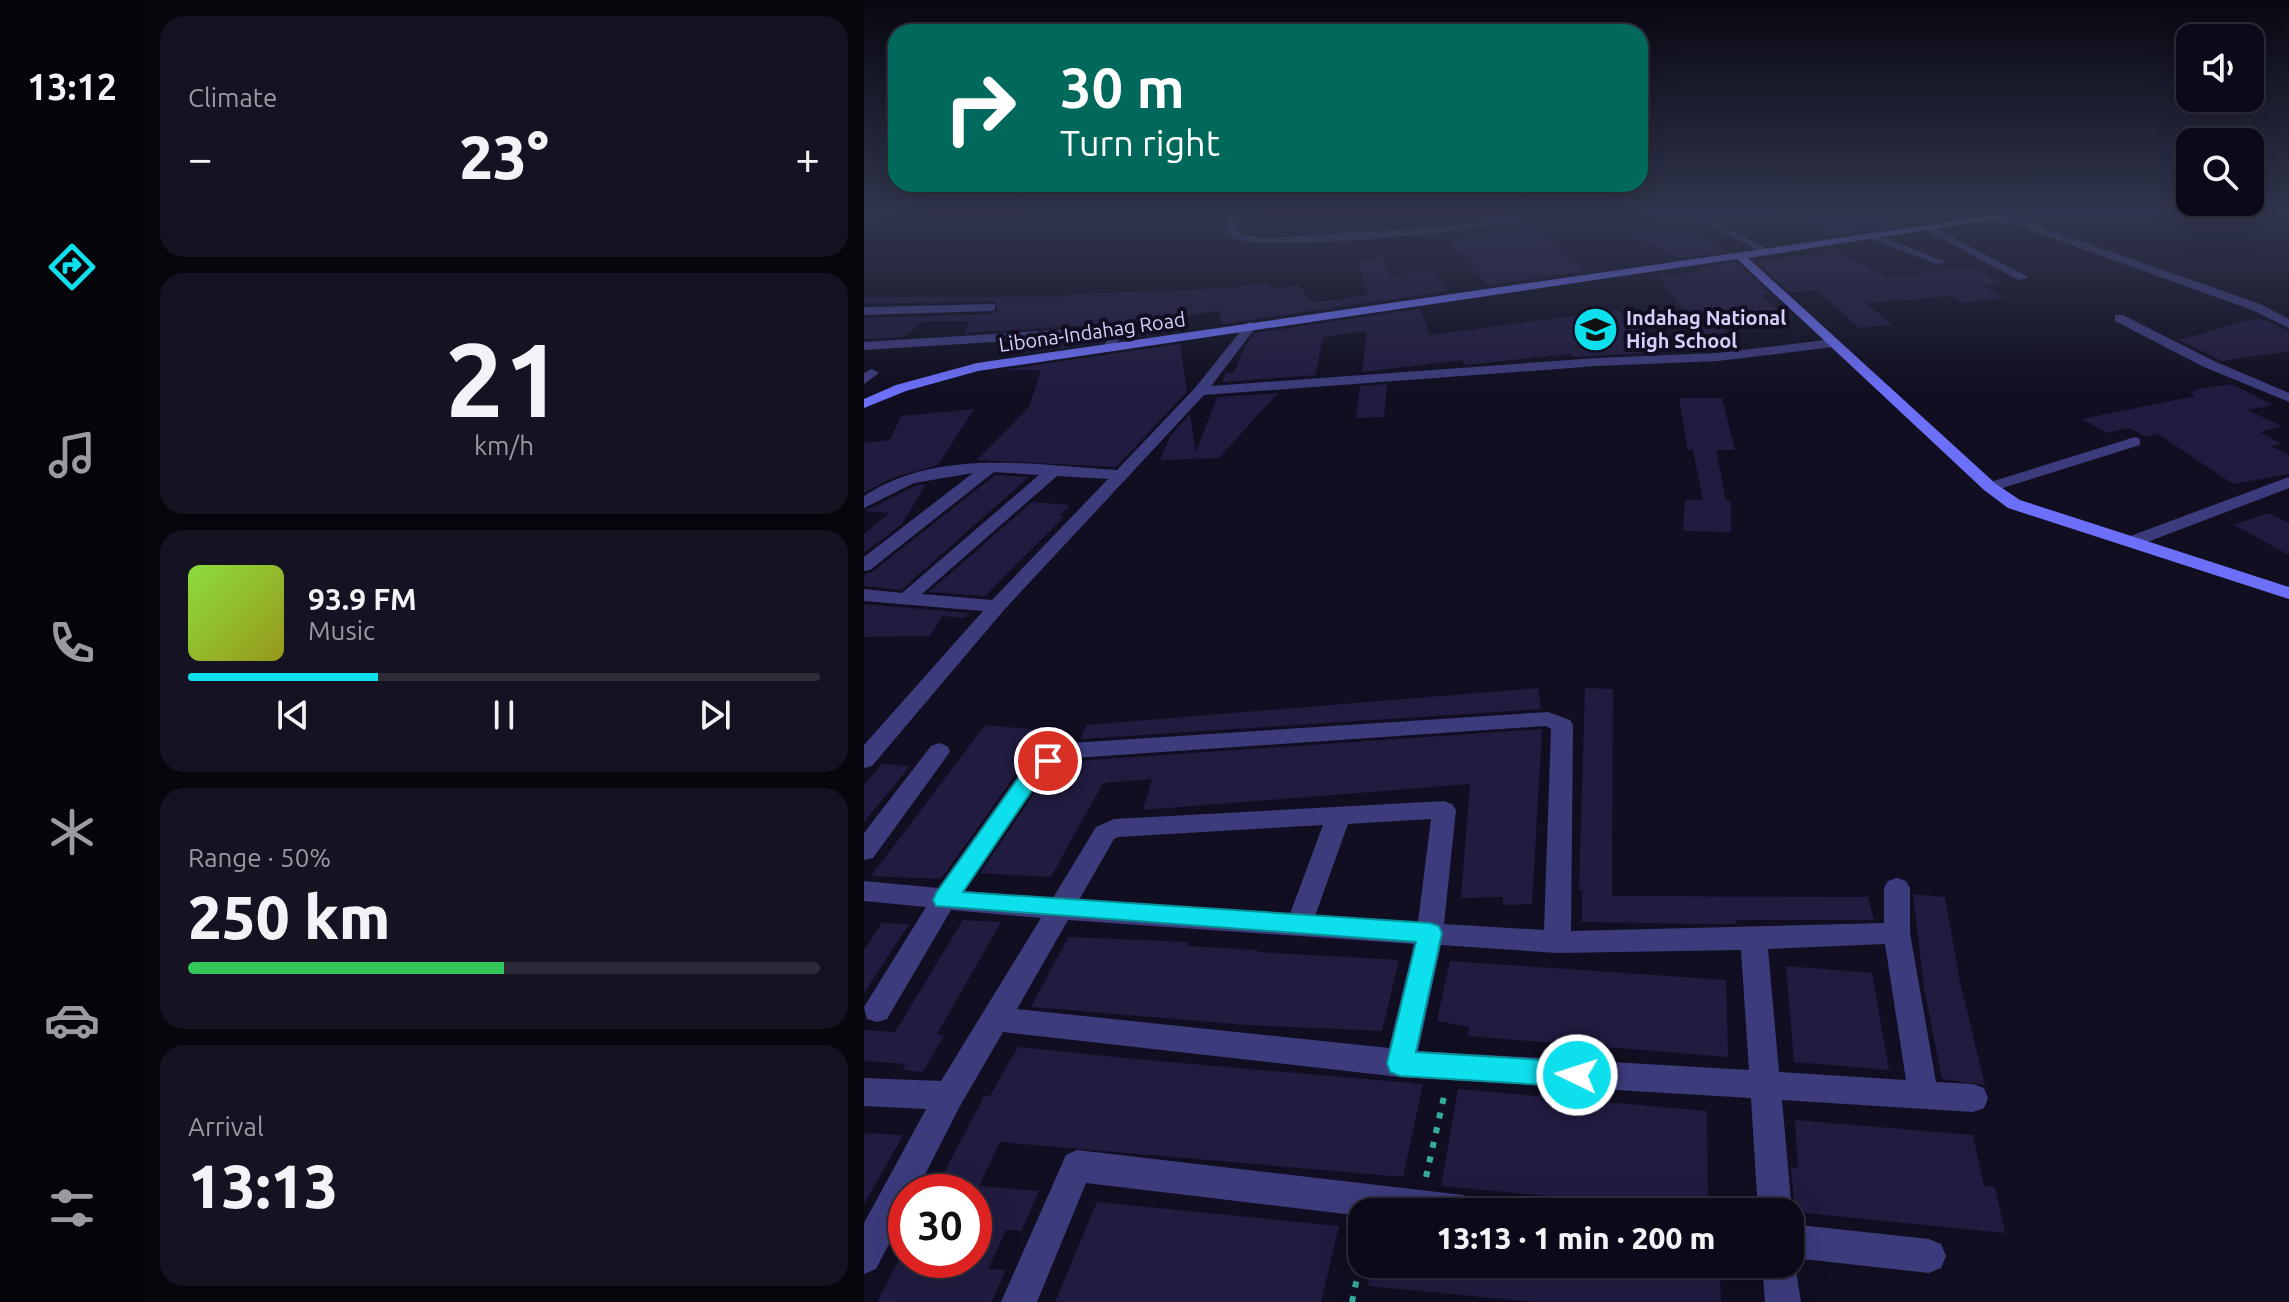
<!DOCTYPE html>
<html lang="en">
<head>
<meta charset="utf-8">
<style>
  body { margin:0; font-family:Ubuntu,sans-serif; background:#151321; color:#f1f3f6; height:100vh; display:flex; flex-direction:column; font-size:30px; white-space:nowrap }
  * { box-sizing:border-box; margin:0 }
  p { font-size:26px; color:#9a9aa2 }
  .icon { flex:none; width:44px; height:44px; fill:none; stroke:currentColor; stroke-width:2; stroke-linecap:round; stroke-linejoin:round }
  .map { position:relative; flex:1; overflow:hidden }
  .side { display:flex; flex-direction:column; gap:16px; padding:16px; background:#07060d; width:720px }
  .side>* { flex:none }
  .guide { position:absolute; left:24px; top:24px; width:760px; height:168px; border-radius:24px; box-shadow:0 8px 32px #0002,0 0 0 2px #2c2b37; background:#00695c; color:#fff; overflow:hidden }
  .controls { position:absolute; left:1312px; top:24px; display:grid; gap:16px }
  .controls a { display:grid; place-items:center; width:88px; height:88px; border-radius:16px; background:#0c0a18; box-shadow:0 8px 32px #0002,0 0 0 2px #2c2b37; font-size:40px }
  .speed { position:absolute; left:24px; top:1174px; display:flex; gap:16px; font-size:40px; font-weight:700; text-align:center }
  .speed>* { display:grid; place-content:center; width:104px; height:104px; border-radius:50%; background:#0c0a18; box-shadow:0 8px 32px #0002,0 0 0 2px #2c2b37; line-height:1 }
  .speed .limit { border:12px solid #d22; background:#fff; color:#111 }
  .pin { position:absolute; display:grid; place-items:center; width:68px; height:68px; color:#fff; margin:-34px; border:4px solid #fff; border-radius:50%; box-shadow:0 2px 8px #0007 }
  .me { position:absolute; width:88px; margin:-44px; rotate:274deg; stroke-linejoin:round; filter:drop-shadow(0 0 6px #0008) }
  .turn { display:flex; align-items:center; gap:28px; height:168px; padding:0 40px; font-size:36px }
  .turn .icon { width:104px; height:104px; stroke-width:2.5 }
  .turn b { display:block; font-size:56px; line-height:68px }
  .big { font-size:60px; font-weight:800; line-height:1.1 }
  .side .tile { flex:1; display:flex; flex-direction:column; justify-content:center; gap:12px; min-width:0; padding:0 28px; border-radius:24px; background:#151321 }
  .side .dial { align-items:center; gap:0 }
  .dial b { font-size:104px; line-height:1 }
  .song { display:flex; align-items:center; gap:24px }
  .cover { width:96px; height:96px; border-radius:12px; background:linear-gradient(135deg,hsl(90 70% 55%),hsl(60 70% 35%)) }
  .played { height:8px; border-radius:4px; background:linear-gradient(90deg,#0ddfec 30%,#2c2b37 30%) }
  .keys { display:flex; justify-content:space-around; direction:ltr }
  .heat { display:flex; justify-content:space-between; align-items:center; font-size:44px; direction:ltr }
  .charge { height:12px; border-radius:6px; background:linear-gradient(90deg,#34c759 50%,#2c2b37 0) }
  .trip { position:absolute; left:484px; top:1198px; width:456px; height:80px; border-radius:24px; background:#0c0a18; box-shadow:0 8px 32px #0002,0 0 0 2px #2c2b37; font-weight:800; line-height:80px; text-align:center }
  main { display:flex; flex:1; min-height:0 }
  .menu { display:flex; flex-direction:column; width:144px; justify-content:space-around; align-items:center; background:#05040a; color:#9a9aa2 }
  .menu .icon { width:56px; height:56px }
  .menu .selected { color:#0ddfec }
  .menu b { font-size:36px; color:#f1f3f6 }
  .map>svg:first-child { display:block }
  .building { fill:#211b40 }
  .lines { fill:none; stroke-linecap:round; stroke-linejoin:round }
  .path { stroke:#34ac9f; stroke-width:6; stroke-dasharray:6 9; stroke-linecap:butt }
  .minor { fill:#3c3c7d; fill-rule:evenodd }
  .secondary { fill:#6c6ff7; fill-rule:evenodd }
  .route { fill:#0ddfec; stroke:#089199; stroke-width:2 }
  .labels { text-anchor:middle; stroke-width:8; stroke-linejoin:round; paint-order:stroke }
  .far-poi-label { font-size:20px; font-weight:bold; fill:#d3d0fc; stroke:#100e20; text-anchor:start }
  .far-street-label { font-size:20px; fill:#d3d0fc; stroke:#100e20 }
</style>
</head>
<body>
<main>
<nav class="menu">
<b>13:12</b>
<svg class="icon selected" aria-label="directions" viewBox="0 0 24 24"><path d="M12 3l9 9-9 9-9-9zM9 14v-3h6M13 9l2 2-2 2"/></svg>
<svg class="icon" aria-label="music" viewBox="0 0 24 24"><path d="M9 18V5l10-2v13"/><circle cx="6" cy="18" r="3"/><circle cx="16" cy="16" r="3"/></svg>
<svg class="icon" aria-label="phone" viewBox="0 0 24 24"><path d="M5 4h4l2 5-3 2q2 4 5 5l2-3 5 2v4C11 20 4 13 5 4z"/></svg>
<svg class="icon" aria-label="climate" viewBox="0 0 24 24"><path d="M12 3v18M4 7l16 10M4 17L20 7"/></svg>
<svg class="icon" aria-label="car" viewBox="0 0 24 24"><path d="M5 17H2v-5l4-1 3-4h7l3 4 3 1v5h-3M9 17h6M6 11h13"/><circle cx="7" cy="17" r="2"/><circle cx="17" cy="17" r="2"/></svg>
<svg class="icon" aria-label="filters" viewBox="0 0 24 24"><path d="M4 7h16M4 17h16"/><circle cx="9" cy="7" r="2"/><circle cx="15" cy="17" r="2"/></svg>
</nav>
<section class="side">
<div class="tile"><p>Climate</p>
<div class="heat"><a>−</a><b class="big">23°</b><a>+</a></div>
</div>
<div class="tile dial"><b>21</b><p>km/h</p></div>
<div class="tile">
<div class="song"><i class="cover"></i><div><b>93.9 FM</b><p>Music</p></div></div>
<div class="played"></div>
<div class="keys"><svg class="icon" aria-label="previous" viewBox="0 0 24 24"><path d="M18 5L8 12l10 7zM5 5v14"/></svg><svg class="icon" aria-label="pause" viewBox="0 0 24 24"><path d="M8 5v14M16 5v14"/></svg><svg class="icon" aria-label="next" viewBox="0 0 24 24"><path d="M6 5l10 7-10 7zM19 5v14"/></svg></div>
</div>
<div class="tile"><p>Range · 50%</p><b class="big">250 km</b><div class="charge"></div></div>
<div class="tile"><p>Arrival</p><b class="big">13:13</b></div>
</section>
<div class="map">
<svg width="1425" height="1302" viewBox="0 0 1425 1302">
  <rect width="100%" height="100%" fill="#100e20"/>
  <!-- building -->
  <path class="building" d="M923,211H1009L1038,226L961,236Z
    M667,226L724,271L623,285L585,241Z
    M813,228L829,236L836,235L865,251L814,258L770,236Z
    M971,250L1023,277L1108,267L1137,283L1118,285L1140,298L1100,303L1088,296L1002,303L1028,325L995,328L952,290L926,292L893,262Z
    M518,256L525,275L571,270L584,291L358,324L355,311L311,317L314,331L261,339L262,331L242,324L100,333L105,321H59L40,337L0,339V318L127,314L134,310L131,301L0,304V297H201L203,294L353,289L401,283L409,289L434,285L447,301L454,302L505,295L493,263Z
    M872,262L906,294L898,295L914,310L850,317L866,336L842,338L793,275L841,272L833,268Z
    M556,309L566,335L753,310L801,352L708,357L706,354L601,365L598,360L498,372L503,331L459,337L451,375L358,382L362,373H370L380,348L391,333Z
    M1388,319L1401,320L1425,331V351L1358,361L1315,340Z
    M241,338L238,342L146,355L151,344Z
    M316,344L323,392L252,467L113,460L165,407L177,370H138Z
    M523,384L520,417L492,418L496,386Z
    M1368,384L1409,405L1383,410L1418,426L1396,432L1417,444L1407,446L1425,455V474L1369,484L1294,434L1282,437L1265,428L1243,433L1218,419L1332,396L1326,393L1332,392L1328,390Z
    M414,393L355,458L296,460L306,436L326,414L332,452L353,397Z
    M815,398H858L871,450H852L862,501H867V532L819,531L821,500H839L829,450H824Z
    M110,409L74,465L28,478L0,493V443L26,440L37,416Z
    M131,475L165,477L37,590L0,586V574L8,572Z
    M62,484L38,524L0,553V534L25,513L1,511L51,486Z
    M168,502L206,505L195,516L200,517L121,596L65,592Z
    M1404,513L1425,523V555L1370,525Z
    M0,604L105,613L100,618L78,616L66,636L0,637Z
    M674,688L677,709L217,739L222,725Z
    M721,688L749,689L748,896L1004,897L1010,920H872L873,924H845L718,922V890H715Z
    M121,725L178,730L150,770L154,771L82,872L76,879L7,876Z
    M678,729L668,904L639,905V897L597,898L606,784L279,810L288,779L239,783L187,877L116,873L177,783L190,772L205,773L211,761Z
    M18,764L46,766L0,822V785Z
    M1049,894L1081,897L1096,982L1121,1085L1078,1079L1060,988Z
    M99,920L137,922L73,1034L80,1035L59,1072L38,1070L42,1064L0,1061V1030L31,1032Z
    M18,923L45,924L0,993V950Z
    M204,937L324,942L323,946L394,950L393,952L535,960L518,1031L384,1025L167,1007Z
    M586,961L862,980L864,1057L604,1036L605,1027L573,1021Z
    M922,966L1008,973L1025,1070L930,1062Z
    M154,1047L271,1059L559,1084L539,1177L136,1142L115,1186L175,1191L157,1231L142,1230L124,1269L142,1270L127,1302H13L35,1260H110V1192H70L120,1096H126Z
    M594,1089L843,1111L844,1211L577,1186Z
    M931,1120L1109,1135L1120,1186L1131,1187L1141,1233L931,1212L927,1167L934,1168Z
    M0,1133L39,1135L0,1204Z
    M233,1202L475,1226L457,1302H191Z
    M508,1264H787L856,1270L857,1302H672L503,1286Z"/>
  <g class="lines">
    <!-- path -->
    <path class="path" d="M562,1177L581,1092
      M488,1302L498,1254"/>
    <!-- minor -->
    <path class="minor" d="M365,211H375L372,227L376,234L401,238L581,227L667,211H687C655,230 402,253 369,238L362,227Z
      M818,211H830L910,252L901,254Z
      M1129,215L1160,221L1396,304L1425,319V328L1388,310L1154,226L1126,220Z
      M1066,225L1162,276L1164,278L1154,280L1062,230Z
      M1004,234H1012L1082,262L1073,264L1004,238Z
      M131,304V310L127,311L0,315V307Z
      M1251,315H1259L1350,361L1425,393V402L1340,367L1251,321Z
      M387,322L393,326L347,386L733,358L854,353L969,339L975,343L969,347L854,361L733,366L340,395L140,610L8,766L0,768V745L119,611L0,601V589L38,593L175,475L130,472L6,570L0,571V557L109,473L50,483L0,508V496C74,447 170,465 253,470L331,388L383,323ZM193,476L244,479L128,600L58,594Z
      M242,327L261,334L243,352L237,348L247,336L242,335L0,350V342Z
      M8,369L15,373L0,384V373Z
      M1271,437L1276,439V445L1132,490H1120L1118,487L1120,484Z
      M1425,477V488L1273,546L1267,547L1258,542L1261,538Z
      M684,712L706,720L709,725L707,931L1020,923V888L1024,881L1033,878L1042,881L1046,888V933L1072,1082L1109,1084L1120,1088L1124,1098L1120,1108L1109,1112L918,1100L928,1212L926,1216V1212H894L887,1098L536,1077L139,1032L96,1106L52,1192H42V1211L12,1269L0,1274V1223L62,1109L0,1106V1078L77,1081L177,918L87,910L23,1019L13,1022L3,1019L0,1007L62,907L0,901V881L74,888L159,769L176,755L207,743ZM682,726L687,729L680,930L580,924L592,810L588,804L580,801L250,819L232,827L189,898L100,891L175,781L192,767L210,758ZM567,819L554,922L451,916L484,824ZM459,825L426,914L215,900L250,839L254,837ZM204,920L550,944L525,1048L153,1009ZM1021,944L1042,1080L915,1072L904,949ZM577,945L693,953L877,950L885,1070L554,1051Z
      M75,743L83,746L86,751L83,756L9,858L0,860V833L67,746Z
      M213,1150L599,1195L611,1200L616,1212H498V1216L222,1183L173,1302H137L202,1155Z
      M926,1224L1065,1239L1077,1244L1082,1256L1077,1268L1065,1273L930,1258L937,1302H901L898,1264H926Z"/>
    <!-- secondary -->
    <path class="secondary" d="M1161,211H1185L884,258L1132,484L1156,500L1425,587V599L1144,508L1120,490L873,259L114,371L42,391L0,408V399L32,385L113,363Z"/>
  </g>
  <!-- sky -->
  <linearGradient id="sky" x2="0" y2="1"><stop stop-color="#090812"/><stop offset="0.54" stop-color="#31364e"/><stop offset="1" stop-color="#31364e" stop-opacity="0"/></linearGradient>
  <rect width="1425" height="393" fill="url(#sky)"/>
  <!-- route -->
  <path class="route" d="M184,753L191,756L194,761L175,780L99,892L566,923L575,926L578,933L552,1052L713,1062L723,1066L727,1075L723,1083L713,1087L536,1076L526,1072L523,1063L552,942L72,906L69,900L72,893L160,770Z"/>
  <!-- icons -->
  <defs>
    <symbol id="school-disc" viewBox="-11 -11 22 22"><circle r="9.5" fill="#0ddfec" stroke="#100e20"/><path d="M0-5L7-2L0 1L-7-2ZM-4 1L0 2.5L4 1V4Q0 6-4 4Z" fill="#111"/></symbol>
  </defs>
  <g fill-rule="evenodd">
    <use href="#school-disc" x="706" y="304" width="51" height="51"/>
  </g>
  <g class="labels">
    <!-- far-poi labels -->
    <g class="far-poi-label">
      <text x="762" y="325">Indahag National<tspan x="762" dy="23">High School</tspan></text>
    </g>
    <!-- far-street labels -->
    <g class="far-street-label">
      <text transform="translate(228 332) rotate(-8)" y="7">Libona-Indahag Road</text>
    </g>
  </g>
</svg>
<div class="controls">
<a><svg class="icon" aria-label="sound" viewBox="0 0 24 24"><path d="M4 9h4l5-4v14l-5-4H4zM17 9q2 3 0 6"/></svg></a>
<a><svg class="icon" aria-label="search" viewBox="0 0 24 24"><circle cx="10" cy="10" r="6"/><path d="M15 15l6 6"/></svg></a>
</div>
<div class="speed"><div class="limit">30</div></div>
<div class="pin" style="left:184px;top:761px;background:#d93025"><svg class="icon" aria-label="arrive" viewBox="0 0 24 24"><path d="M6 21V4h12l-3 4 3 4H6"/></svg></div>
<svg class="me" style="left:713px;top:1075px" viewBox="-20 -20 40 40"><circle r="17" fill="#0ddfec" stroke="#fff" stroke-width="3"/><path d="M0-11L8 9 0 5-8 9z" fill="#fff"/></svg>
<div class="trip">13:13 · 1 min · 200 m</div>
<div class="guide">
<div class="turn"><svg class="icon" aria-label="right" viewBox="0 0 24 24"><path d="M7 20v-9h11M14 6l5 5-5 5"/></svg><div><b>30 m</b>Turn right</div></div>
</div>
</div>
</main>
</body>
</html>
